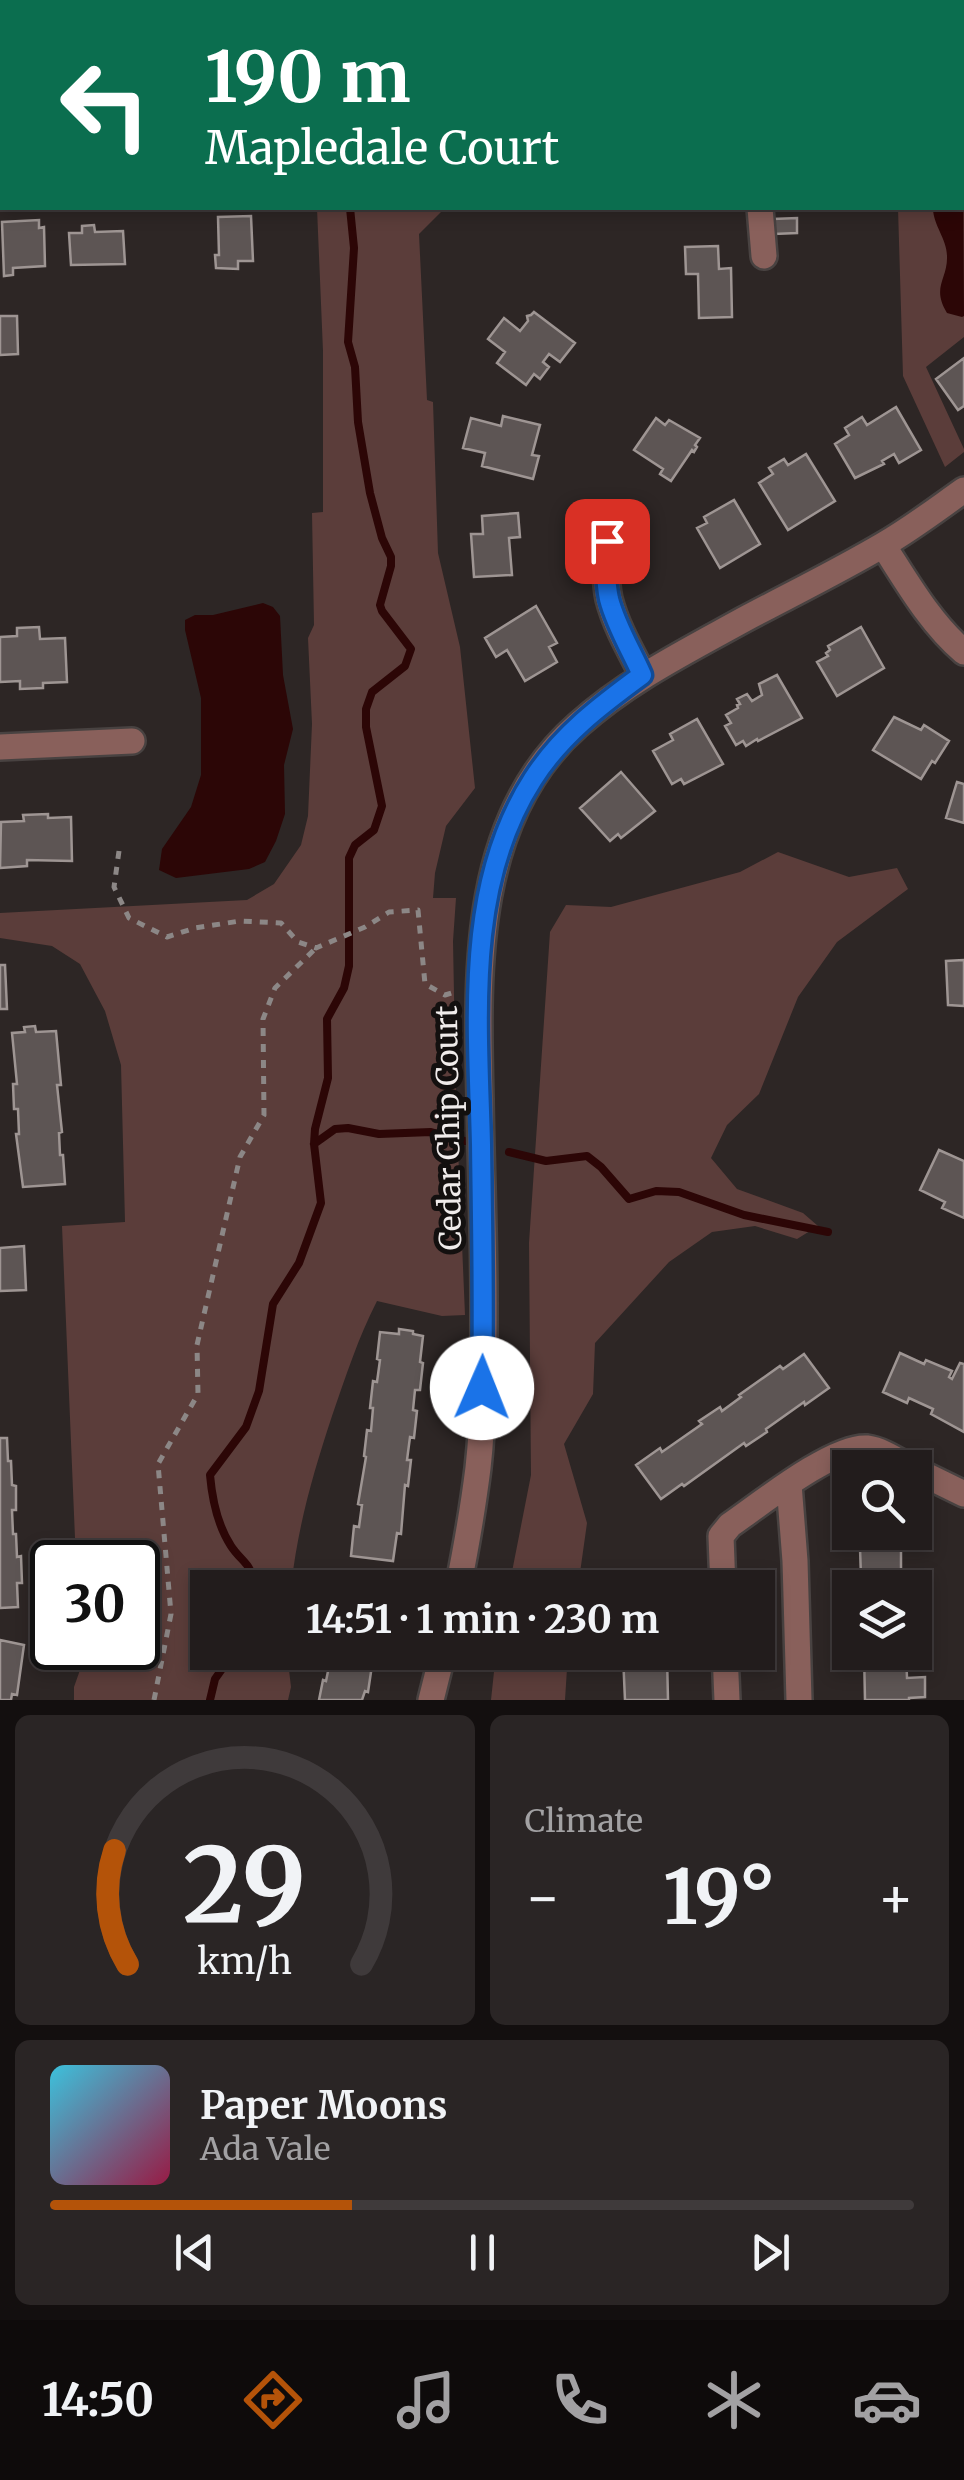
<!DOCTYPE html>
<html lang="en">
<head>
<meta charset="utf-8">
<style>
  body { margin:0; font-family:Merriweather,serif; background:#2a2525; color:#f1f3f6; height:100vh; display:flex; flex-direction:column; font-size:38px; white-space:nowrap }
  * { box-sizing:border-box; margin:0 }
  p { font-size:32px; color:#a2a1a3 }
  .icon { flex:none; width:55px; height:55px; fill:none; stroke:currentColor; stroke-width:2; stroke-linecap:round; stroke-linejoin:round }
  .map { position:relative; height:1700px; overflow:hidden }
  .sheet { display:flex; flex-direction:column; gap:15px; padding:15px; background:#130f0f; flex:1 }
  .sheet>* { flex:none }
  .top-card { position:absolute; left:0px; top:0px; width:965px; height:210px; box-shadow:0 5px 15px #0003,0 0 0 2px #3f3a3b; background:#0b6e4f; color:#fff; overflow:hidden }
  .controls { position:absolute; left:832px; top:1450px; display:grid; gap:20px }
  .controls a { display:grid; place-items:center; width:100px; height:100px; border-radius:0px; background:#221c1c; box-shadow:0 5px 15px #0003,0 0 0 2px #3f3a3b; font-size:50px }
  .speed { position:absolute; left:30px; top:1540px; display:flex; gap:20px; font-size:50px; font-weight:700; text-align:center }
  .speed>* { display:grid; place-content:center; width:130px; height:130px; border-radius:50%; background:#221c1c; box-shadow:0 5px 15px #0003,0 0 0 2px #3f3a3b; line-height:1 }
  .speed .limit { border:5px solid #111; border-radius:15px; background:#fff; color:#111 }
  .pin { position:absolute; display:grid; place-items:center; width:85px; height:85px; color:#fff; margin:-42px; border-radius:20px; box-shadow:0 5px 15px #0006 }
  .me { position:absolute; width:110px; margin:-55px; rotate:1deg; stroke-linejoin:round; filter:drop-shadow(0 0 8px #0008) }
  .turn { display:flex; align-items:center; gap:35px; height:210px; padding:0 40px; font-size:45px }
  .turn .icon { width:130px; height:130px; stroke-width:2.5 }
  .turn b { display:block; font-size:70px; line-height:85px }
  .big { font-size:75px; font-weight:700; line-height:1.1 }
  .sheet .tile { flex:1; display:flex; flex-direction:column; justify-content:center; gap:15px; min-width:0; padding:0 35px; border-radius:15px; background:#2a2525 }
  .sheet .dial { align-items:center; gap:0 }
  .dial svg { height:260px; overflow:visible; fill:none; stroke:#3f3a3b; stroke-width:7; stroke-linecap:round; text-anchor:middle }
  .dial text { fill:#f1f3f6; stroke:none }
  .song { display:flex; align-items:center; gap:30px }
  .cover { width:120px; height:120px; border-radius:15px; background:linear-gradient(135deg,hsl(190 70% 55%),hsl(340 70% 35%)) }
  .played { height:10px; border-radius:5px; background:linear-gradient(90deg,#b45309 35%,#3f3a3b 35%) }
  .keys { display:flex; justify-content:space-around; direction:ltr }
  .heat { display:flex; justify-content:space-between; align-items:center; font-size:55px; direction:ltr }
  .sheet .tiles { flex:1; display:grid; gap:15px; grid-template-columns:1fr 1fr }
  .tile:last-child { grid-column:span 2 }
  .trip { position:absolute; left:190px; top:1570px; width:585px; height:100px; border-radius:0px; background:#221c1c; box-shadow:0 5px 15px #0003,0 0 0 2px #3f3a3b; font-weight:700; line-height:100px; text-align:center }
  .tab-bar { display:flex; height:160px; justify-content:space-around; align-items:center; background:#0e0b0b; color:#a2a1a3 }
  .tab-bar .icon { width:70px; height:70px }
  .tab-bar .selected { color:#b45309 }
  .tab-bar b { font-size:45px; color:#f1f3f6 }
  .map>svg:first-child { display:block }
  .green { fill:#5b3d3a }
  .water { fill:#2c0606 }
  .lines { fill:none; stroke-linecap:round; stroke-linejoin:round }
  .stream { stroke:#2c0606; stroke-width:8 }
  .building { fill:#5d5554; stroke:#9e9593; stroke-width:2.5 }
  .street-casing { stroke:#484241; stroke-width:30 }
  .path { stroke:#8c8786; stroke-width:5; stroke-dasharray:8 8; stroke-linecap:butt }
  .street { stroke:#89605b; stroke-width:25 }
  .route-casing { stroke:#114b97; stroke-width:25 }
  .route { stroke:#1a73e8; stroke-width:18 }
  .labels { text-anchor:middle; stroke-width:10; stroke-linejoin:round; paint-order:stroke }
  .street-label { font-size:30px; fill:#f0eceb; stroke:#13100f }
</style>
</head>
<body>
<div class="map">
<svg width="964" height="1700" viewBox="0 0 964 1700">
  <rect width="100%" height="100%" fill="#2d2625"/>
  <!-- green -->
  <path class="green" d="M702,0H964V337L926,367L964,449V452L945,467L903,376L898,208H962V2H702Z
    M317,208H445L419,234L427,400L433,402L438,553L460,647L475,788L446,826L435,873L433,898H456L453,941L456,1101L465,1315L442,1316L377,1301C358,1338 346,1376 332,1416C313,1474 298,1525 291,1587L208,1588V1652L287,1653L291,1687L288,1700H74V1687L80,1670L79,1648H138V1562H76L62,1226L125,1222L121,1065L105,1011L80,964L52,946L0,938V913L247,900L274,884L301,845L308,816L312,724L308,638L314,625L312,513L323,512V351Z
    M778,852L849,877L897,868L908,889L837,942L798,997L759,1094L727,1125L711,1158L737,1189L803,1213L818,1226L797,1239L755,1226L712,1232L669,1262L595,1343L593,1394L564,1444L587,1523L578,1587H509L531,1475L529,1243L550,932L566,905L611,907L740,872Z
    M496,1653H568L565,1700H491Z"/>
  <!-- water -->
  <path class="water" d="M963,134L964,316L962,317L947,313C931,287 948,279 947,256C947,239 933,225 933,208H962Z
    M263,603L273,607L280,616L283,675L293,729L284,765L285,814L276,841L265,862L249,869L176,878L159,870L162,849L191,807L201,775V698L185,630V620L195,615H213Z"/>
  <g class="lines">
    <!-- stream -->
    <path class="stream" d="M734,0L735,2
      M379,2L380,0
      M441,2V0
      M314,1144L335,1129L348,1128L379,1134L431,1132L465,1141
      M509,1152L546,1161L587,1156L601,1167L629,1199L656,1191L679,1192L744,1215L828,1232
      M253,1588C254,1564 242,1563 231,1546C218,1526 212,1498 210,1475L246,1427L259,1391L273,1304L299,1263L321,1203L314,1144L315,1129L328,1078L327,1019L344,988L349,966V858L355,845L374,830L382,806L366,727V709L372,692L405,666L411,649L382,611L380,605L391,566V557L382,538L370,493L358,422L355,367L348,342L354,248L350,208
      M210,1700L215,1679L234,1652"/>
  </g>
  <!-- building -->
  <path class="building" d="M251,216L253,261H238V269L216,268L215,255H219L218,217Z
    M797,218V233L774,234L773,219Z
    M39,220V228L44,227L45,266L13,268V275L4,276L2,222Z
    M94,225L95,232L123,231L125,264L71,265L69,233H82V226Z
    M718,246L719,269L731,268L732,317L699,318L698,274H686L685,247Z
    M534,312L575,343L560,362L549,354L543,362L549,367L540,379L534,374L526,385L497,363L505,352L488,339L504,318L520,331L528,321L527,316L531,315Z
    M0,316H17L18,354L0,355Z
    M964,358V406L958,410L936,379Z
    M896,407L921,450L899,463L894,454L882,461L884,464L855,478L835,444L849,435L845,428L862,417L867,425Z
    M503,416L540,425L532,455L539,456L533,479L482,466L485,453L463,448L471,418L501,426Z
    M656,418L665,425L669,420L700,438L695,445L697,447L694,452L692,450L671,481L660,474L663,469L634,450Z
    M806,454L835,501L788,530L759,483L773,474L769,468L784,459L788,465Z
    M734,500L760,544L720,568L697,528L707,523L704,517Z
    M518,513L520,537L509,538L512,575L474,577L471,534H483L482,516Z
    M536,606L557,643L549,647L557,662L525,681L507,650L496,657L485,638Z
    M39,627L40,639L65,638L67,682L43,683V688L20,689V681L0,682V637L17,636V628Z
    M861,627L884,668L837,696L817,662L828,656L826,653L830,650L828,646Z
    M777,675L802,718L758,741L757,739L746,746L743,741L736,745L725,726L731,723L726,715L738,708L737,705L740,704L737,699L747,694L752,701L762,695L759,684Z
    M894,717L921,730L924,725L949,741L935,763L932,761L921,779L873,750Z
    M697,719L723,764L684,784L681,779L672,784L653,751L673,740L670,734Z
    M621,772L655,811L621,838L618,834L610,841L580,808Z
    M957,782L964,784V823L946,818Z
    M48,814V818L71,817L72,861L27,860V866L0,868L1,822L24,821L23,815Z
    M964,960V1006L948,1005L946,961Z
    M0,965H5L7,1009H0Z
    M35,1026L36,1032L56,1031L61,1085H57L62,1132L59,1133L60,1155H63L65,1184L23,1187L16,1134H19L18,1109H14L13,1084H17L12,1033L25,1032L24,1027Z
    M939,1150L964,1161V1218L942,1208L945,1202L920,1190Z
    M24,1246L26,1290L0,1291V1248Z
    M399,1329L413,1331V1334L423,1336L420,1362L423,1363L420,1390H415L413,1410L417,1411L414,1438L410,1437L407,1460H411L408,1486L405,1485L401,1534L397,1533L393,1561L351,1556L354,1526L359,1527L362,1505L358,1504L366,1457L364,1456L367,1430L371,1431L373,1408H370L373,1381L377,1382L380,1360L377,1359L380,1332L399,1334Z
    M900,1353L924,1364L926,1360L952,1371L949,1377L952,1379L960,1363L964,1364V1432L931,1414L933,1409L909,1398L907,1403L883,1392Z
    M804,1354L829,1388L805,1405L804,1402L766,1429L767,1432L746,1446L744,1443L684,1486L682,1484L661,1499L636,1465L660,1448L662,1452L702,1424L699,1421L720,1407L722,1411L741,1397L739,1395L780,1366L783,1369Z
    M0,1438H7L8,1461H11L12,1485L16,1486V1510H12L13,1534H16L17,1557L21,1556L22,1583H17L18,1607L0,1608Z
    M901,1547V1574L908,1573V1588H866V1577H861L860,1548Z
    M656,1572H664V1579L671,1578V1588H630V1579L656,1578Z
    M0,1640L24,1645L17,1695L12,1694L11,1700H0Z
    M332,1652H374L368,1692L365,1691L362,1700H319L323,1680L326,1681Z
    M629,1652H670V1656H667L668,1700H625L623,1655H629Z
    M864,1652H906L907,1678L925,1677V1697L909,1698V1700H865Z"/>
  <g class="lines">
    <defs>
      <path id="street" d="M0,194H2
        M760,208L764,256
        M607,541C606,560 605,580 609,599C616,626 630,650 643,675
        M883,545C907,582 930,623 964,652
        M0,747L132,741
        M915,1470L964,1494
        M789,1484L795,1561L799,1700
        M458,1588C466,1548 473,1508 478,1468C484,1414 484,1357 484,1302C484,1235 481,1167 480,1099C477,970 472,818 578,725C627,681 685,652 743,620C790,595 837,572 883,545C911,529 937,509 964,490
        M723,1588L721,1536L730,1525C759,1505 834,1445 867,1448C882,1450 898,1461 911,1468
        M725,1652L727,1700
        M431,1700L443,1652"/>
    </defs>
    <!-- street casing -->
    <use href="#street" class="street-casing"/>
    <!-- path -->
    <path class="path" d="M119,851L114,887L129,918L167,937L195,928L240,921L281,923L298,942L316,948L365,927L389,912L418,910L425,984L445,995L455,992
      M154,1700L171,1614L158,1464L198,1394L197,1345L240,1157L264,1115L263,1019L275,988L316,948"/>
    <!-- street -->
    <use href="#street" class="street"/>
  </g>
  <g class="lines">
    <defs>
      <path id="route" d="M482,1388C484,1307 482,1225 481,1144C478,1023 464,886 533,779C561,735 601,705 642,675C631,650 616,626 609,599C605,580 606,560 607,541"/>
    </defs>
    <!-- route casing -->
    <use href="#route" class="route-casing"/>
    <!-- route -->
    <use href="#route" class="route"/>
  </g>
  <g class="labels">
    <!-- street labels -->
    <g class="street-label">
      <text transform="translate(449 1128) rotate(-91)" y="10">Cedar Chip Court</text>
    </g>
  </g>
</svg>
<div class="controls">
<a><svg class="icon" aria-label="search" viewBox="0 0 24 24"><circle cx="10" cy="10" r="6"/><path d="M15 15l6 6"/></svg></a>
<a><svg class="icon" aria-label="layers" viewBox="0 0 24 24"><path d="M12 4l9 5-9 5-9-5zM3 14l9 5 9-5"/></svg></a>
</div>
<div class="speed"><div class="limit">30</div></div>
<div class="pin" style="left:607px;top:541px;background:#d93025"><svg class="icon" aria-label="arrive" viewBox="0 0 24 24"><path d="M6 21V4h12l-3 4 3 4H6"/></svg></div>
<svg class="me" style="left:482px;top:1388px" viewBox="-20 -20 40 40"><circle r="19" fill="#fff"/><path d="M0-13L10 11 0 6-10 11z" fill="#1a73e8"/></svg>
<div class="trip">14:51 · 1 min · 230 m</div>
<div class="top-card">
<div class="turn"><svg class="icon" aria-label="left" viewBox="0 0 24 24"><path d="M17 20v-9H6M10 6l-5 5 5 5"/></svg><div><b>190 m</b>Mapledale Court</div></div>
</div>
</div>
<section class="sheet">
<div class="tiles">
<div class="tile dial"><svg viewBox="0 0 100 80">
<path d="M14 69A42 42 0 1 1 86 69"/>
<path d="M14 69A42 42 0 0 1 10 34" stroke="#b45309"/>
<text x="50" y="56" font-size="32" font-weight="700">29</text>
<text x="50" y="72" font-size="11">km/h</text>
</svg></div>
<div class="tile"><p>Climate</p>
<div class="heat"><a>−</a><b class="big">19°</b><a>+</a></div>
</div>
<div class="tile">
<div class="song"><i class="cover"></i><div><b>Paper Moons</b><p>Ada Vale</p></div></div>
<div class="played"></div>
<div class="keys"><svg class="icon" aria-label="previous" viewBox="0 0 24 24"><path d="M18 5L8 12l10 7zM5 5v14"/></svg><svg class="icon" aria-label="pause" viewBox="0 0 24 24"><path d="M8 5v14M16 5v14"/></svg><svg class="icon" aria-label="next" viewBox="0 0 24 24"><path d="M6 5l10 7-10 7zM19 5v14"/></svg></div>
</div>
</div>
</section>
<nav class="tab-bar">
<b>14:50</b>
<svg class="icon selected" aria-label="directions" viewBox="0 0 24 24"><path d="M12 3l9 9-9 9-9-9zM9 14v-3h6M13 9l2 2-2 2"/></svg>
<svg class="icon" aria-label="music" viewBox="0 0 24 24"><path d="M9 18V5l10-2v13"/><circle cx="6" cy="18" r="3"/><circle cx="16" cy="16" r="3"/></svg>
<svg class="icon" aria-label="phone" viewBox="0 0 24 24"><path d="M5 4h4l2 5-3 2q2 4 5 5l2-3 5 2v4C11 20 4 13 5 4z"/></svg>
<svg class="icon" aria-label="climate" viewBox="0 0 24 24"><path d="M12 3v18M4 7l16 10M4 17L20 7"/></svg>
<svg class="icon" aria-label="car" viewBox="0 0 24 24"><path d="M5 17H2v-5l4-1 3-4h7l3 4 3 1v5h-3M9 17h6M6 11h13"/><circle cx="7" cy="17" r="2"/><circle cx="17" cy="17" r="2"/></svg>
</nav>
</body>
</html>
